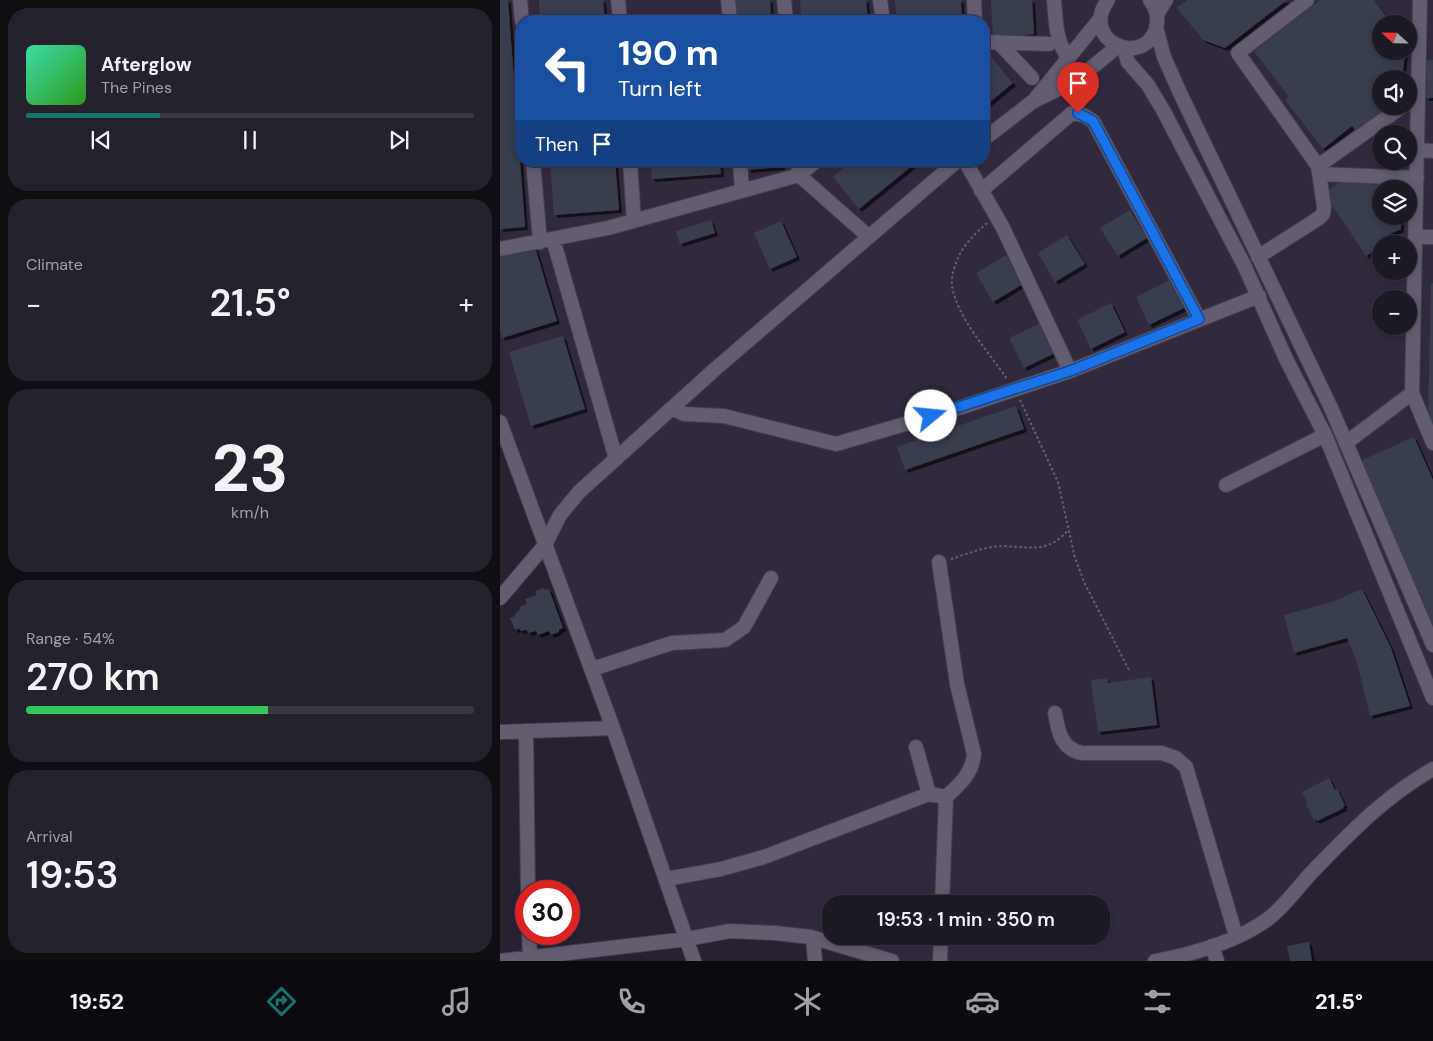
<!DOCTYPE html>
<html lang="en">
<head>
<meta charset="utf-8">
<style>
  body { margin:0; font-family:"DM Sans",sans-serif; background:#25222d; color:#f1f3f6; height:100vh; display:flex; flex-direction:column; font-size:19px; white-space:nowrap }
  * { box-sizing:border-box; margin:0 }
  p { font-size:16px; color:#a0a0a7 }
  .icon { flex:none; width:28px; height:28px; fill:none; stroke:currentColor; stroke-width:2; stroke-linecap:round; stroke-linejoin:round }
  .map { position:relative; flex:1; overflow:hidden }
  .sheet { display:flex; flex-direction:column; gap:8px; padding:8px; background:#100e14; width:500px }
  .sheet>* { flex:none }
  .banner { position:absolute; left:15px; top:15px; width:475px; height:152px; border-radius:20px; box-shadow:0 2px 8px #0003,0 0 0 1px #3b3842; background:#1a4fa0; color:#fff; overflow:hidden }
  .needle { width:32px; rotate:292deg }
  .tools { position:absolute; left:872px; top:15px; display:grid; gap:10px }
  .tools a { display:grid; place-items:center; width:45px; height:45px; border-radius:50%; background:#1d1925; box-shadow:0 2px 8px #0003,0 0 0 1px #3b3842; font-size:25px }
  .speed { position:absolute; left:15px; top:880px; display:flex; gap:10px; font-size:25px; font-weight:700; text-align:center }
  .speed>* { display:grid; place-content:center; width:65px; height:65px; border-radius:50%; background:#1d1925; box-shadow:0 2px 8px #0003,0 0 0 1px #3b3842; line-height:1 }
  .speed .limit { border:8px solid #d22; background:#fff; color:#111 }
  .pin { position:absolute; display:grid; place-items:center; width:42px; height:42px; color:#fff; margin:-51px -21px; border-radius:50% 50% 50% 0; rotate:-45deg; box-shadow:0 0 5px #0007 }
  .pin .icon { rotate:45deg }
  .me { position:absolute; width:55px; margin:-28px; rotate:73deg; stroke-linejoin:round; filter:drop-shadow(0 0 4px #0008) }
  .turn { display:flex; align-items:center; gap:18px; height:105px; padding:0 20px; font-size:22px }
  .turn .icon { width:65px; height:65px; stroke-width:2.5 }
  .turn b { display:block; font-size:35px; line-height:42px }
  .then { display:flex; align-items:center; height:48px; padding:0 20px; background:#0003; gap:10px; font-size:19px }
  .big { font-size:38px; font-weight:600; line-height:1.1 }
  .sheet .widget { flex:1; display:flex; flex-direction:column; justify-content:center; gap:8px; min-width:0; padding:0 18px; border-radius:20px; background:#25222d }
  .sheet .dial { align-items:center; gap:0 }
  .dial b { font-size:65px; line-height:1 }
  .song { display:flex; align-items:center; gap:15px }
  .cover { width:60px; height:60px; border-radius:8px; background:linear-gradient(135deg,hsl(160 70% 55%),hsl(110 70% 35%)) }
  .played { height:5px; border-radius:2px; background:linear-gradient(90deg,#0f766e 30%,#3b3842 30%) }
  .keys { display:flex; justify-content:space-around; direction:ltr }
  .heat { display:flex; justify-content:space-between; align-items:center; font-size:28px; direction:ltr }
  .charge { height:8px; border-radius:4px; background:linear-gradient(90deg,#34c759 54%,#3b3842 0) }
  .trip { position:absolute; left:322px; top:895px; width:288px; height:50px; border-radius:20px; background:#1d1925; box-shadow:0 2px 8px #0003,0 0 0 1px #3b3842; font-weight:600; line-height:50px; text-align:center }
  .dock { display:flex; height:80px; justify-content:space-around; align-items:center; background:#0c0a0f; color:#a0a0a7 }
  .dock .icon { width:35px; height:35px }
  .dock .current { color:#0f766e }
  .dock b { font-size:22px; color:#f1f3f6 }
  main { display:flex; flex:1; min-height:0 }
  .map>svg:first-child { display:block }
  .built { fill:#32293f; fill-rule:evenodd }
  .building { fill:#393e50; filter:url(#shadow) }
  .lines { fill:none; stroke-linecap:round; stroke-linejoin:round }
  .minor-casing { stroke:#443e4c; stroke-width:16 }
  .path { stroke:#66606f; stroke-width:2; stroke-dasharray:2.5 2.5; stroke-linecap:butt }
  .minor { stroke:#645d71; stroke-width:14 }
  .route-casing { stroke:#114b97; stroke-width:12 }
  .route { stroke:#1a73e8; stroke-width:9 }
</style>
</head>
<body>
<main>
<section class="sheet">
<div class="widget">
<div class="song"><i class="cover"></i><div><b>Afterglow</b><p>The Pines</p></div></div>
<div class="played"></div>
<div class="keys"><svg class="icon" aria-label="previous" viewBox="0 0 24 24"><path d="M18 5L8 12l10 7zM5 5v14"/></svg><svg class="icon" aria-label="pause" viewBox="0 0 24 24"><path d="M8 5v14M16 5v14"/></svg><svg class="icon" aria-label="next" viewBox="0 0 24 24"><path d="M6 5l10 7-10 7zM19 5v14"/></svg></div>
</div>
<div class="widget"><p>Climate</p>
<div class="heat"><a>−</a><b class="big">21.5°</b><a>+</a></div>
</div>
<div class="widget dial"><b>23</b><p>km/h</p></div>
<div class="widget"><p>Range · 54%</p><b class="big">270 km</b><div class="charge"></div></div>
<div class="widget"><p>Arrival</p><b class="big">19:53</b></div>
</section>
<div class="map">
<svg width="933" height="961" viewBox="0 0 933 961">
  <defs>
    <filter id="shadow"><feDropShadow dx="3" dy="3" stdDeviation="0" flood-color="#0009"/></filter>
  </defs>
  <rect width="100%" height="100%" fill="#272131"/>
  <!-- built -->
  <path class="built" d="M0,0H933V769L904,787L769,919L659,961H391L312,937L192,938L0,419ZM21,21H484V161H21ZM881,24H909V51H881ZM881,79H909V106H881ZM881,134H909V161H881ZM881,189H909V216H881ZM881,244H909V271H881ZM881,299H909V326H881ZM331,904H601V936H331Z"/>
  <!-- building -->
  <path class="building" d="M0,0H8L25,227L0,229Z
    M39,0H103L105,21H40Z
    M235,0H270L271,21H237Z
    M300,0H366L368,21H302Z
    M395,0H461L462,21H397Z
    M491,0H532L534,34L493,38Z
    M687,0H787L725,48L703,40L677,8Z
    M820,0H874L892,24H881V51L905,53L902,79H881L880,103L887,112L858,134L852,126L823,149L785,100L789,97L754,51Z
    M487,51L513,83L484,107V53Z
    M927,60H933V98H926Z
    M50,161H115L119,210L54,215Z
    M220,161L221,174L152,179L150,162Z
    M248,161H282V167L248,170Z
    M352,161H418L359,209L333,177Z
    M842,180L901,185V189H881V216H901V229L881,238L885,244H881V247L866,256L825,194Z
    M630,210L647,238L618,256L600,228Z
    M211,220L215,233L180,244L176,231Z
    M281,221L297,257L270,269L254,233Z
    M567,235L585,264L555,282L538,253Z
    M35,247L57,321L2,338L0,331V257Z
    M506,255L523,284L493,302L476,273Z
    M670,280L684,308L649,325L636,297Z
    M931,283H933V429L928,417Z
    M611,303L625,332L591,349L577,320Z
    M541,323L555,353L524,368L509,338Z
    M63,336L85,409L31,426L9,352Z
    M516,406L524,429L405,470L397,447Z
    M914,437L933,480V628L858,462Z
    M44,588L45,590L49,589L63,628L59,630V632L51,635L49,631L38,635L36,631L28,633L27,630L20,631V629L15,630L10,618L15,616V614L20,610L19,607L27,604L25,599L37,595L35,591Z
    M862,589L891,648L910,706L870,716L857,662L847,638L794,653L784,615L832,602Z
    M651,677L657,725L598,732L591,680L607,678L608,683Z
    M829,778L835,790L837,789L845,805L843,806L844,808L817,821L816,819L814,820L806,804L808,803L802,792Z
    M809,942L812,961H790L787,946Z"/>
  <g class="lines">
    <defs>
      <path id="minor" d="M20,0L22,21
        M118,0L120,21
        M228,0L230,21
        M284,0L286,21
        M380,0L383,21
        M474,0L475,21
        M554,0C556,20 555,40 568,57
        M608,0C579,40 642,69 656,29C659,18 657,9 650,0
        M920,0L912,393L933,443
        M657,14L666,0
        M656,27L664,57L680,93L831,408L933,645
        M484,42L549,44
        M498,42L532,78
        M624,48L628,62L648,85L663,110L744,265L786,359L825,435L933,698
        M536,98L600,19
        M484,139L532,102L560,88L590,69L618,46
        M917,150L933,151
        M33,161L40,242
        M130,161L134,221
        M240,161L242,190
        M298,161L299,175L369,237
        M465,161L503,228L570,371
        M818,166L903,106
        M819,174L917,178
        M481,191L572,113L583,115L593,121L699,319
        M916,237H933
        M53,239L116,459
        M0,249L108,228L299,175L316,161
        M758,257L819,218L823,214L824,207L818,166L738,53L807,0
        M172,408L184,414L224,416L336,444L450,411L570,371L759,296
        M0,422L113,728L194,961
        M846,443L912,393
        M726,485L825,435
        M439,562L457,684L474,754C472,774 460,784 446,797L442,904
        M0,598L45,545L60,515L79,492L213,371L457,161
        M92,669L172,643L225,640L244,627L271,578
        M555,713C558,731 561,749 582,753H662L676,758L686,767L736,936
        M26,731L28,891
        M0,732L113,728
        M416,747L429,794
        M166,879L221,869L264,857L429,794L446,797
        M29,934L30,956
        M313,938L315,961
        M712,946L717,961
        M0,961L187,939L230,931L275,933L311,937L392,961
        M440,961L441,936
        M655,961C694,954 736,942 768,919C782,909 800,885 812,872C851,832 884,797 933,769"/>
    </defs>
    <!-- minor casing -->
    <use href="#minor" class="minor-casing"/>
    <!-- path -->
    <path class="path" d="M487,223C476,233 465,243 459,256C455,264 451,276 452,286C458,319 488,351 507,379
      M520,400L558,482L575,558L585,584L630,672
      M451,559C464,555 478,549 492,547C522,543 545,558 568,530"/>
    <!-- minor -->
    <use href="#minor" class="minor"/>
  </g>
  <g class="lines">
    <defs>
      <path id="route" d="M431,416L570,371L699,319L593,121L578,113"/>
    </defs>
    <!-- route casing -->
    <use href="#route" class="route-casing"/>
    <!-- route -->
    <use href="#route" class="route"/>
  </g>
</svg>
<div class="tools">
<a><svg class="needle" viewBox="-14 -14 28 28"><path d="M0-13l5 13h-10z" fill="#e53935"/><path d="M0 13l5-13h-10z" fill="#a0a0a7"/></svg></a>
<a><svg class="icon" aria-label="sound" viewBox="0 0 24 24"><path d="M4 9h4l5-4v14l-5-4H4zM17 9q2 3 0 6"/></svg></a>
<a><svg class="icon" aria-label="search" viewBox="0 0 24 24"><circle cx="10" cy="10" r="6"/><path d="M15 15l6 6"/></svg></a>
<a><svg class="icon" aria-label="layers" viewBox="0 0 24 24"><path d="M12 4l9 5-9 5-9-5zM3 14l9 5 9-5"/></svg></a>
<a>+</a>
<a>−</a>
</div>
<div class="speed"><div class="limit">30</div></div>
<div class="pin" style="left:578px;top:113px;background:#d93025"><svg class="icon" aria-label="arrive" viewBox="0 0 24 24"><path d="M6 21V4h12l-3 4 3 4H6"/></svg></div>
<svg class="me" style="left:431px;top:416px" viewBox="-20 -20 40 40"><circle r="19" fill="#fff"/><path d="M0-13L10 11 0 6-10 11z" fill="#1a73e8"/></svg>
<div class="trip">19:53 · 1 min · 350 m</div>
<div class="banner">
<div class="turn"><svg class="icon" aria-label="left" viewBox="0 0 24 24"><path d="M17 20v-9H6M10 6l-5 5 5 5"/></svg><div><b>190 m</b>Turn left</div></div>
<div class="then">Then<svg class="icon" aria-label="arrive" viewBox="0 0 24 24"><path d="M6 21V4h12l-3 4 3 4H6"/></svg></div>
</div>
</div>
</main>
<nav class="dock">
<b>19:52</b>
<svg class="icon current" aria-label="directions" viewBox="0 0 24 24"><path d="M12 3l9 9-9 9-9-9zM9 14v-3h6M13 9l2 2-2 2"/></svg>
<svg class="icon" aria-label="music" viewBox="0 0 24 24"><path d="M9 18V5l10-2v13"/><circle cx="6" cy="18" r="3"/><circle cx="16" cy="16" r="3"/></svg>
<svg class="icon" aria-label="phone" viewBox="0 0 24 24"><path d="M5 4h4l2 5-3 2q2 4 5 5l2-3 5 2v4C11 20 4 13 5 4z"/></svg>
<svg class="icon" aria-label="climate" viewBox="0 0 24 24"><path d="M12 3v18M4 7l16 10M4 17L20 7"/></svg>
<svg class="icon" aria-label="car" viewBox="0 0 24 24"><path d="M5 17H2v-5l4-1 3-4h7l3 4 3 1v5h-3M9 17h6M6 11h13"/><circle cx="7" cy="17" r="2"/><circle cx="17" cy="17" r="2"/></svg>
<svg class="icon" aria-label="filters" viewBox="0 0 24 24"><path d="M4 7h16M4 17h16"/><circle cx="9" cy="7" r="2"/><circle cx="15" cy="17" r="2"/></svg>
<b>21.5°</b>
</nav>
</body>
</html>
